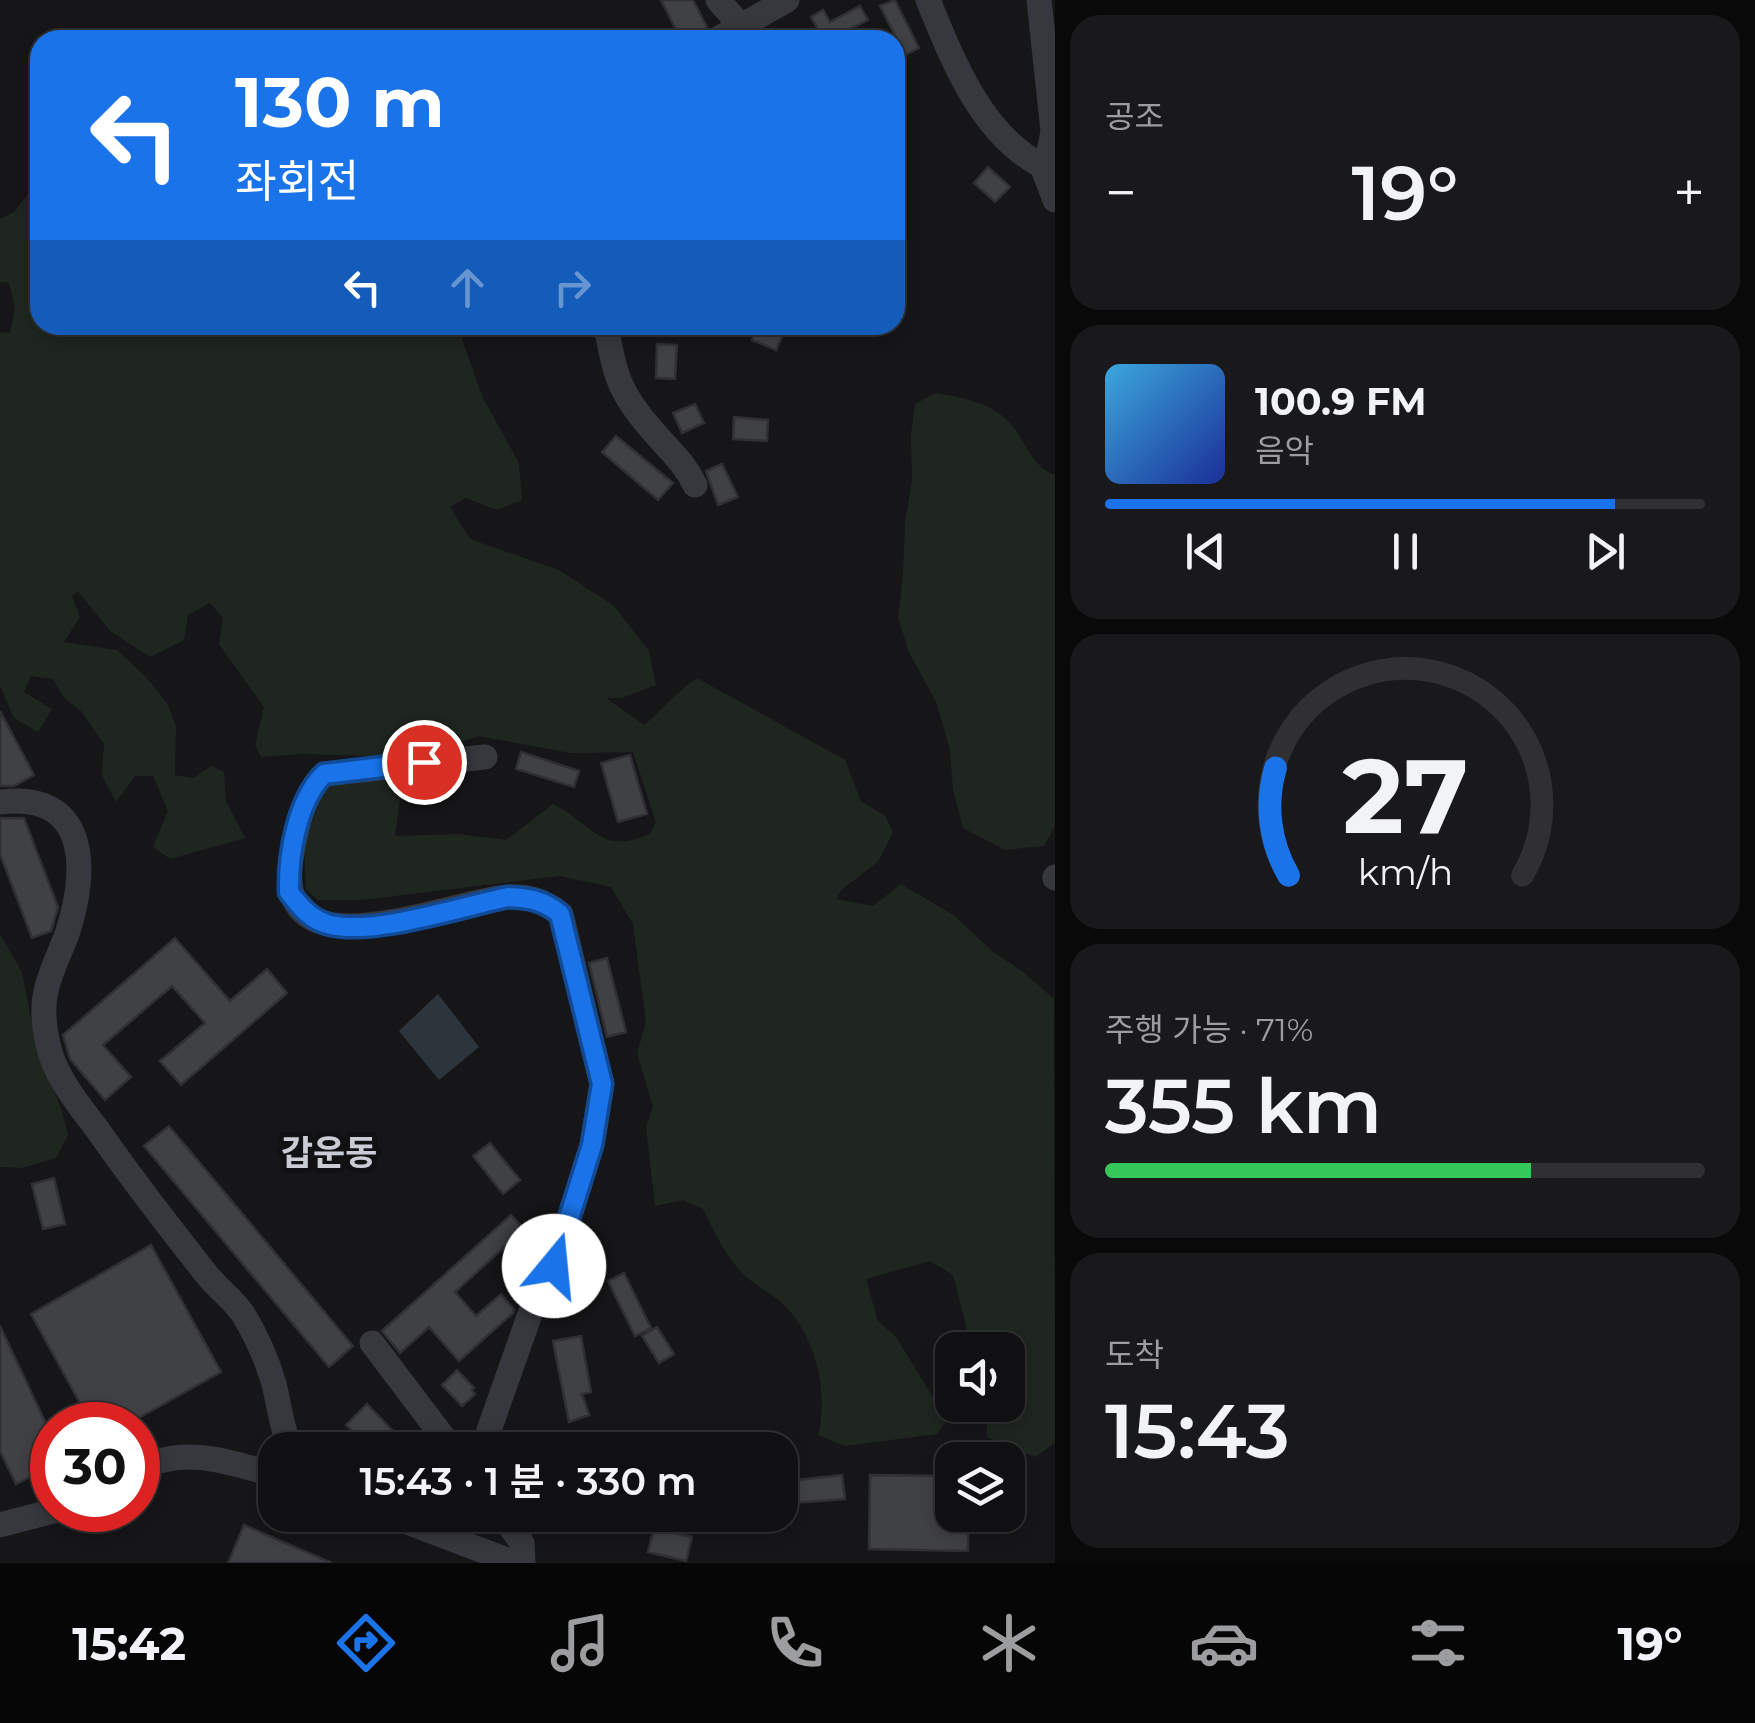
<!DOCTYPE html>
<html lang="ko">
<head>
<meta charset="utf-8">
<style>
  body { margin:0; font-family:Montserrat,"Noto Sans KR",sans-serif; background:#19191b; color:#f1f3f6; height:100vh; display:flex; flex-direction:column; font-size:38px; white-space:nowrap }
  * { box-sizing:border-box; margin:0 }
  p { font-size:32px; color:#9c9d9f }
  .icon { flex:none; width:55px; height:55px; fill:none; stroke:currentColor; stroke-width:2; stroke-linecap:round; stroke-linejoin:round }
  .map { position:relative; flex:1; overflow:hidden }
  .sheet { display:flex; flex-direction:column; gap:15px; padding:15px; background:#09090a; width:700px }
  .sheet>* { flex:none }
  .banner { position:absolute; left:30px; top:30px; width:875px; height:305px; border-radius:30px; box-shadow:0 5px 15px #0003,0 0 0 2px #303032; background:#1a73e8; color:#fff; overflow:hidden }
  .buttons { position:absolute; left:935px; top:1332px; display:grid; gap:20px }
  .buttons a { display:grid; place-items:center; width:90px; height:90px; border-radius:20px; background:#101012; box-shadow:0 5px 15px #0003,0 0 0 2px #303032; font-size:50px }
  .speed { position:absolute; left:30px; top:1402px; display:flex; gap:20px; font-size:50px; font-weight:700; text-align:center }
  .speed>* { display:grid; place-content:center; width:130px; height:130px; border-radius:50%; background:#101012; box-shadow:0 5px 15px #0003,0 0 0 2px #303032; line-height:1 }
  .speed .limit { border:15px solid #d22; background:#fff; color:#111 }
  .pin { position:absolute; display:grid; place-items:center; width:85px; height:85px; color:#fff; margin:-42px; border:5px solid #fff; border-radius:50%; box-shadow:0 2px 10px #0007 }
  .me { position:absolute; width:110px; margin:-55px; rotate:17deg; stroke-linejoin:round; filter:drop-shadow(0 0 8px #0008) }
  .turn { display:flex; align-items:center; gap:35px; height:210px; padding:0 40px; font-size:45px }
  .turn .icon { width:130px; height:130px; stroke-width:2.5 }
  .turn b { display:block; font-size:70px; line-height:85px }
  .lanes { display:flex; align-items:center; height:95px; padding:0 40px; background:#0003; justify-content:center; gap:50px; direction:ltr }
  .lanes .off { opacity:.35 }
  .big { font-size:75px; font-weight:600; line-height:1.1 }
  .sheet .tile { flex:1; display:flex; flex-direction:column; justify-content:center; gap:15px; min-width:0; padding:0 35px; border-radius:30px; background:#19191b }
  .sheet .dial { align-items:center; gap:0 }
  .dial svg { height:260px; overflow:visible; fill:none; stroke:#303032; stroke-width:7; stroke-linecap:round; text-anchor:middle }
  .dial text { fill:#f1f3f6; stroke:none }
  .song { display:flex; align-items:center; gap:30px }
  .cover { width:120px; height:120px; border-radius:15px; background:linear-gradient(135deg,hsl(200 70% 55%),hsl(230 70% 35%)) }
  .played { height:10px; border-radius:5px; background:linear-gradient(90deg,#1a73e8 85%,#303032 85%) }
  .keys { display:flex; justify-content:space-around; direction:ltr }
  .heat { display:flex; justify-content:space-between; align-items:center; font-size:55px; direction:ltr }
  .charge { height:15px; border-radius:8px; background:linear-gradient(90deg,#34c759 71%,#303032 0) }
  .trip { position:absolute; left:258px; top:1432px; width:540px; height:100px; border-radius:30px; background:#101012; box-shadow:0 5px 15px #0003,0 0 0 2px #303032; font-weight:600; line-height:100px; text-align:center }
  .menu { display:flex; height:160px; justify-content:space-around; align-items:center; background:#060607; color:#9c9d9f }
  .menu .icon { width:70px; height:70px }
  .menu .current { color:#1a73e8 }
  .menu b { font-size:45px; color:#f1f3f6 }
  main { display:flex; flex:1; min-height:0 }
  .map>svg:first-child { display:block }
  .green { fill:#1e261f }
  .water { fill:#2c353c }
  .building { fill:#404145; stroke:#303034; stroke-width:2.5 }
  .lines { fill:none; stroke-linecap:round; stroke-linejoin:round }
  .minor { stroke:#37383d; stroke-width:25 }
  .route-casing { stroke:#114b97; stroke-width:25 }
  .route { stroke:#1a73e8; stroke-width:18 }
  .labels { text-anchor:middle; stroke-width:10; stroke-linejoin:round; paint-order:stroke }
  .quarter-label { font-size:35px; font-weight:bold; fill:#c9ccd4; stroke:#111113 }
</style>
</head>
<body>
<main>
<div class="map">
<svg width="1055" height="1563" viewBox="0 0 1055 1563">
  <rect width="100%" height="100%" fill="#161618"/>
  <!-- green -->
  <path class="green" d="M40,179V325H457L483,398L519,463L522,500L497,510L466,498L450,507L470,539L559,570L614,606L649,651L656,685L622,698H606L644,725C663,710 677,691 697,678L845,760L861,801L885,816L893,832L878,862L841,890L836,899L873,906L901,884L955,916L992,951L1023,972L1054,999L1055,1443L1035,1457L987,1437L986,1405H1008V1350H972L953,1275L930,1261L866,1279L878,1321L896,1337L947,1420L937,1434L845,1446L818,1435C828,1393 818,1344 788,1309C775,1294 753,1286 739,1270C723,1251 714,1231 703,1209L683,1200L655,1206L646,1127L653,1107L637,1053L646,1023L633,924L611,887L560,876L362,900H318L306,890L304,845L324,789L352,777L386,772L402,785L395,836L458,834L506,840L553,804C594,825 602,857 651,833L656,822L633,752L570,753L479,736L433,751L379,756L300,754L261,757L255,745L264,707L219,644L223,618L210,603L188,615L184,640L150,657L110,631L78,591L72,596L80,617L64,642L117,650L145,676L167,703L176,726L175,775L193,778L211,766L224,772L226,801L245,838L170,859L153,847L168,811L153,776H135L116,802L102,776L104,744L81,711L64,698L53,679L31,676L24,692L52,709L38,732L14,718L0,686V332L10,333L15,307L9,283L0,282V219L14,212Z
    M936,393C961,397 992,403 1009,422C1025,439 1032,468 1055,475V826L1044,846L1005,850L963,828L953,790L950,750L937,704L909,652L898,618L903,575L905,523L912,481L911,434L915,404Z
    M0,934L22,972L36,1045L62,1111L68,1135L56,1158L22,1168L0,1167Z"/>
  <!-- water -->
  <path class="water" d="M438,994L479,1047L439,1080L399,1031Z"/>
  <!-- building -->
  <path class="building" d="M661,0H693L707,27L702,33L681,40Z
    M895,0L919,48L905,55L880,6Z
    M860,6L868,20L838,35L841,40H824L811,17L823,10L830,22Z
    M988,167L1010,187L995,202L974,183Z
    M758,325H787L776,350L752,340Z
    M657,344L677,345L675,379L656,378Z
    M695,404L704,423L682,433L673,413Z
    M734,417L768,420L767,441L733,439Z
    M616,436L673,483L658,500L602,452Z
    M722,464L738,497L718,505L706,471Z
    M0,711L34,775L14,786H0Z
    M521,752L579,771L574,787L516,769Z
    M630,755L647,814L618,822L601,763Z
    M0,818H24L58,907L51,931L32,938L0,854Z
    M175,938L230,1001L267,969L287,993L181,1085L160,1061L205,1023L172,986L103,1045L131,1077L105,1100L70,1059L63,1035Z
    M607,958L626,1032L607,1037L589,963Z
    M169,1126L353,1346L329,1367L144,1146Z
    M490,1143L520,1180L503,1194L473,1156Z
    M54,1178L65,1224L43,1229L32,1184Z
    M511,1215L524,1229L455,1292L476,1316L501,1294L514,1309L513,1313L459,1361L429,1327L400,1353L382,1331Z
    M151,1245L221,1372L126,1425H92L31,1314Z
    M624,1273L651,1328L635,1336L608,1281Z
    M0,1326L52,1436V1466L16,1484L0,1451Z
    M657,1327L674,1354L659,1363L642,1336Z
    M581,1336L591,1392L582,1394L589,1415L569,1422L553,1341Z
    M457,1370L474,1388L472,1390L475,1394L462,1406L442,1385Z
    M367,1404L396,1434L380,1450H371L346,1425Z
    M842,1475L845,1499L780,1504V1482Z
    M870,1475L952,1476V1526H968V1551L869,1549Z
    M244,1525L332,1563H228Z
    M654,1528L692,1537L686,1561L648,1552Z"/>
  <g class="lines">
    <!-- minor -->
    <path class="minor" d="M718,0L740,25
      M928,0C953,61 981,134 1042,166L1049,152L1053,131L1039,0
      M716,40L787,0
      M1042,166L1055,200
      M606,325C614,373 619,393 652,430C668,449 684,462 695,485
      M0,802C89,791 88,869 67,934C60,953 50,972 46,991C42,1008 44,1027 48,1044C54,1075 78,1104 97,1129C132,1179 169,1227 207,1275C218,1289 234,1300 243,1314C256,1335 267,1360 274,1384C280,1407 281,1428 291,1450
      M1055,878V877
      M372,1343L453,1450
      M482,1450L531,1311L554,1266L592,1145L602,1084L561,914C545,902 531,896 511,897C455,898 272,982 291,859C296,830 302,796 324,774L485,757
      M138,1471C180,1444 230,1462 275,1475
      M389,1515L515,1563
      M502,1515L522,1543L523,1563
      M0,1525L57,1510"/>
  </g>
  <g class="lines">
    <defs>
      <path id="route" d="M424,762L324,774C297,801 288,855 289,892C300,907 312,921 331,925C376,935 460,907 508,897C529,898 543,900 560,914L602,1084L592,1145L554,1266"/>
    </defs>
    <!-- route casing -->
    <use href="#route" class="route-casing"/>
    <!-- route -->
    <use href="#route" class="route"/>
  </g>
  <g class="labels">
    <!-- quarter labels -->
    <g class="quarter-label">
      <text x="329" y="1165">갑운동</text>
    </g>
  </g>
</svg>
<div class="buttons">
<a><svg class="icon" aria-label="sound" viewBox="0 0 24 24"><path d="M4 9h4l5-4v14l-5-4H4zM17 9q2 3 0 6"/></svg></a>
<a><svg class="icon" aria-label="layers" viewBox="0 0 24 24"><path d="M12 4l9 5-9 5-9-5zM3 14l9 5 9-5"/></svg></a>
</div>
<div class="speed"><div class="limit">30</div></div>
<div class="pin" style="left:424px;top:762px;background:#d93025"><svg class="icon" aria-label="arrive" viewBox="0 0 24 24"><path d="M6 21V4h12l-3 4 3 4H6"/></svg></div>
<svg class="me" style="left:554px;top:1266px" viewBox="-20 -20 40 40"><circle r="19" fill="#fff"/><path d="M0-13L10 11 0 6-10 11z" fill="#1a73e8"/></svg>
<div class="trip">15:43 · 1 분 · 330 m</div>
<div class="banner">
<div class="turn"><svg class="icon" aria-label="left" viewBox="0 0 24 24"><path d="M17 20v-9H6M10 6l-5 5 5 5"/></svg><div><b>130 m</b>좌회전</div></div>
<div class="lanes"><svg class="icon" aria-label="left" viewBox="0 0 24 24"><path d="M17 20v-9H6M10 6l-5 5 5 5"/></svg><svg class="icon off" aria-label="ahead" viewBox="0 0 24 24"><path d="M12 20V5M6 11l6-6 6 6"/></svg><svg class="icon off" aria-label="right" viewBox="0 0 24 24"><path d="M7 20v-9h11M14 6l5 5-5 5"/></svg></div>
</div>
</div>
<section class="sheet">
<div class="tile"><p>공조</p>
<div class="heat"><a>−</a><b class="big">19°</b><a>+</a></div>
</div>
<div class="tile">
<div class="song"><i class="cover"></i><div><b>100.9 FM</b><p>음악</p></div></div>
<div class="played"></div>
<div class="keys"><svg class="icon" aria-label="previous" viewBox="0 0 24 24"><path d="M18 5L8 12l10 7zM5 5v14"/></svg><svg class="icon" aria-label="pause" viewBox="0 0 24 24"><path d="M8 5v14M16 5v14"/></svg><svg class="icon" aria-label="next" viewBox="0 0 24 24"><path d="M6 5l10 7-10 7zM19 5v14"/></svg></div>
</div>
<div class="tile dial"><svg viewBox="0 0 100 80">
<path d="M14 69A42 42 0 1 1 86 69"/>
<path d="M14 69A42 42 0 0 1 10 36" stroke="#1a73e8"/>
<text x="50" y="56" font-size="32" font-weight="700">27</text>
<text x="50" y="72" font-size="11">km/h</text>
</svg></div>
<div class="tile"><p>주행 가능 · 71%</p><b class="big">355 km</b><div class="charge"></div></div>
<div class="tile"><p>도착</p><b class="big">15:43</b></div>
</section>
</main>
<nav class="menu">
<b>15:42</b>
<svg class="icon current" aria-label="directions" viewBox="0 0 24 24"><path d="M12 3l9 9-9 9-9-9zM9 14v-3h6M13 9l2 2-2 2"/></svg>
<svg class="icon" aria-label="music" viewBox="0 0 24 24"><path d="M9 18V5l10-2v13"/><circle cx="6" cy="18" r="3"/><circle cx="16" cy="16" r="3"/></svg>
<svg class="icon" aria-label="phone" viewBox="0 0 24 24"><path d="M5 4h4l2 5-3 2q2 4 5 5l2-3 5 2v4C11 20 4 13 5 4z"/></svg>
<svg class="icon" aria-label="climate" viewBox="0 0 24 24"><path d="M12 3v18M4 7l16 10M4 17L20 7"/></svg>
<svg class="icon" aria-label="car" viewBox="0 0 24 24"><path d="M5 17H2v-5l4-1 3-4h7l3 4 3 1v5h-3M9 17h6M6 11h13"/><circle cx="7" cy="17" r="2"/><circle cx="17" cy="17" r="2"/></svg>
<svg class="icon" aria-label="filters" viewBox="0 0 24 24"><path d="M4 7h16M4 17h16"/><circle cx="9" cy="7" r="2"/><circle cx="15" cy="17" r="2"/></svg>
<b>19°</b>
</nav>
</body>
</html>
